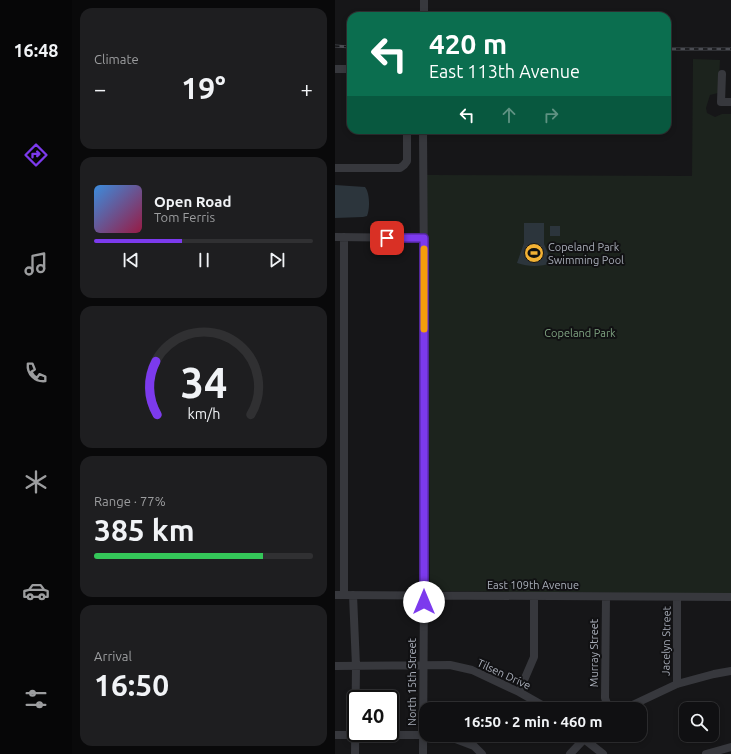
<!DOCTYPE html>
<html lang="en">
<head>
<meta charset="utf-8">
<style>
  body { margin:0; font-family:Ubuntu,sans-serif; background:#1e1e20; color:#f1f3f6; height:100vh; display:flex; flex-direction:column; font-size:15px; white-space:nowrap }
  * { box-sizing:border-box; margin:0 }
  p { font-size:13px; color:#9c9d9f }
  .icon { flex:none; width:22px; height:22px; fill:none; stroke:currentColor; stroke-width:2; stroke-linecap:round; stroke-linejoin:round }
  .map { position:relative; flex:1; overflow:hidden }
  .drawer { display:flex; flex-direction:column; gap:8px; padding:8px; background:#09090a; width:263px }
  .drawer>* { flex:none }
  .banner { position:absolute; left:12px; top:12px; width:324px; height:122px; border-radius:12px; box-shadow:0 2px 6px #0003,0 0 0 1px #303032; background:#0b6e4f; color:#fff; overflow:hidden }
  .buttons { position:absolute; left:344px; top:702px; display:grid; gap:8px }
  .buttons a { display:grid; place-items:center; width:40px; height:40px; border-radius:8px; background:#101012; box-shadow:0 2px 6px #0003,0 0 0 1px #303032; font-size:20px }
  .speed { position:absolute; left:12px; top:690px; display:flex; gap:8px; font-size:20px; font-weight:700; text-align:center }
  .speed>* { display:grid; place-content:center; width:52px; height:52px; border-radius:50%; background:#101012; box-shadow:0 2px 6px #0003,0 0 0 1px #303032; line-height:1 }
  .speed .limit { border:2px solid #111; border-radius:6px; background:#fff; color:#111 }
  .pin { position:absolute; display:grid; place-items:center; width:34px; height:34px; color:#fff; margin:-17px; border-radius:8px; box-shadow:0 2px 6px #0006 }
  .me { position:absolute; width:44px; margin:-22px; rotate:0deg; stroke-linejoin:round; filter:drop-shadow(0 0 3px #0008) }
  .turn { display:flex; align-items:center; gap:14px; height:84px; padding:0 16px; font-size:18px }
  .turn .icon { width:52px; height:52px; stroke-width:2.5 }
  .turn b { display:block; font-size:28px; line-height:34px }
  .lanes { display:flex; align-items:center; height:38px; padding:0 16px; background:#0003; justify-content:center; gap:20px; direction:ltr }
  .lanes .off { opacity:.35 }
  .big { font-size:30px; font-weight:700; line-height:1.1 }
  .drawer .card { flex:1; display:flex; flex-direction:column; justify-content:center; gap:6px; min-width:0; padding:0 14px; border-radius:12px; background:#1e1e20 }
  .drawer .dial { align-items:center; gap:0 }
  .dial svg { height:104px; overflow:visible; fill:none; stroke:#303032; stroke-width:7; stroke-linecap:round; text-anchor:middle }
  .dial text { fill:#f1f3f6; stroke:none }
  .song { display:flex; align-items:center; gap:12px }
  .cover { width:48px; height:48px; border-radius:6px; background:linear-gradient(135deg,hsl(210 70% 55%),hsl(340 70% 35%)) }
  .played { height:4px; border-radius:2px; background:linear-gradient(90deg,#7c3aed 40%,#303032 40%) }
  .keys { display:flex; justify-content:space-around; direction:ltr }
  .heat { display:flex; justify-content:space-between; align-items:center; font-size:22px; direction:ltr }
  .charge { height:6px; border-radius:3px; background:linear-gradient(90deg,#34c759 77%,#303032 0) }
  .trip { position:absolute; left:84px; top:702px; width:228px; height:40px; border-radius:12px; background:#101012; box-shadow:0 2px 6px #0003,0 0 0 1px #303032; font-weight:700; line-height:40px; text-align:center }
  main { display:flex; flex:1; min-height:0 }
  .menu { display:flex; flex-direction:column; width:72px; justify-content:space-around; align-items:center; background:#060607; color:#9c9d9f }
  .menu .icon { width:28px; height:28px }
  .menu .selected { color:#7c3aed }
  .menu b { font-size:18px; color:#f1f3f6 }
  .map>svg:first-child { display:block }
  .green { fill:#1c231d }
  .water { fill:#2c353c }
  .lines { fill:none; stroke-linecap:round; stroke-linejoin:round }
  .minor { stroke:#37383d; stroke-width:8 }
  .rail-casing { stroke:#4a4c52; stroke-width:3 }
  .rail { stroke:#111113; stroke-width:1.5; stroke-dasharray:4.5; stroke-linecap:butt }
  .route-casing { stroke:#51269a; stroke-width:10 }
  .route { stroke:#7c3aed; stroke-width:7 }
  .slow { stroke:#f59e0b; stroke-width:7 }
  .labels { text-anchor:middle; stroke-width:4; stroke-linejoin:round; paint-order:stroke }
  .poi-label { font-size:11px; fill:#a8adb8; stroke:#111113; text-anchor:start }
  .park-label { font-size:11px; fill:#7fa381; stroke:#111113 }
  .street-label { font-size:11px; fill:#a8adb8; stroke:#111113 }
</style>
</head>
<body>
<main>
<nav class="menu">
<b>16:48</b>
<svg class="icon selected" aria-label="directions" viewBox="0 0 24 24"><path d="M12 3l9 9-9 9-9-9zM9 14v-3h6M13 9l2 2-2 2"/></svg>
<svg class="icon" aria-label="music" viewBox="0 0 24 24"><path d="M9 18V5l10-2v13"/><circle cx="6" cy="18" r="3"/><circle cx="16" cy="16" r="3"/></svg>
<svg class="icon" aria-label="phone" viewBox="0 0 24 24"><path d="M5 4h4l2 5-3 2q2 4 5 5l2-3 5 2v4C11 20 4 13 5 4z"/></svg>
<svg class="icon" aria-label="climate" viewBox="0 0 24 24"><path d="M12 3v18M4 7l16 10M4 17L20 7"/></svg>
<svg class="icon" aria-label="car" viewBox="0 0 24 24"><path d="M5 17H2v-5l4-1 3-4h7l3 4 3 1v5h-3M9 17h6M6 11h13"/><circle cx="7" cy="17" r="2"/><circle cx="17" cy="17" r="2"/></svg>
<svg class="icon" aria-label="filters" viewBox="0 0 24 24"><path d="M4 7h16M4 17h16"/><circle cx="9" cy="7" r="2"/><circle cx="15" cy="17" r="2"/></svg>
</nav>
<section class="drawer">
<div class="card"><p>Climate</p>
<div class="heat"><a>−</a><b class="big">19°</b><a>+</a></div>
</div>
<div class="card">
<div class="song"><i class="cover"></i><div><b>Open Road</b><p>Tom Ferris</p></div></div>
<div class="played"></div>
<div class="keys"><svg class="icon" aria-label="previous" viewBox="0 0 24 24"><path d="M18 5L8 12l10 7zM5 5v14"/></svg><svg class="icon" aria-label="pause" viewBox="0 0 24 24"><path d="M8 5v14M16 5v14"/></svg><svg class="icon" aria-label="next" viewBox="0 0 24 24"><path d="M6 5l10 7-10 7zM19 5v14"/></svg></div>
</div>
<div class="card dial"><svg viewBox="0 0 100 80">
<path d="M14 69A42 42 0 1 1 86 69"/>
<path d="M14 69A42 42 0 0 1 13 28" stroke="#7c3aed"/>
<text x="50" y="56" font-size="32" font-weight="700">34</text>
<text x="50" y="72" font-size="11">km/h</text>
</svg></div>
<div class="card"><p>Range · 77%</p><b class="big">385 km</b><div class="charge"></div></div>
<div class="card"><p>Arrival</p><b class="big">16:50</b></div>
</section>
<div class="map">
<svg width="396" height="754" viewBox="0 0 396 754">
  <rect width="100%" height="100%" fill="#161618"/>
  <!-- green -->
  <path class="green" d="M358,59L385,60L383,93L375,95L371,108L372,113L380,117L387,114H396V594L95,591L92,175L357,176Z"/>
  <!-- water -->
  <path class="water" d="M0,185L30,187C35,193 35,209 32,216L28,217L0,218Z
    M189,223H209V244L217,263C205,267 194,267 182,263L189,243Z
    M215,226H225V236H215Z"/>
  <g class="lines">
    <!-- minor -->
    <path class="minor" d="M89,0V16
      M0,69H16
      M387,74L386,102H396
      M0,168H65L69,165L72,161V130
      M0,237L89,238
      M0,595L396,597
      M9,595V237
      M18,595L21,666L20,754
      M271,597L270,698L274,709
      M0,666L115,665L137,670L184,692L214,709
      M342,684V597
      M184,692L199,657V596
      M289,709L342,684L379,674L396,671
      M0,735H91
      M110,735L139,746L147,754
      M244,735L268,754
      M88,754L90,418L88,130
      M235,754L253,735
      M371,754L396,747"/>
    <defs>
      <path id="rail" d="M0,46L16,47
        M332,49H396"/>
    </defs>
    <!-- rail casing -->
    <use href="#rail" class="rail-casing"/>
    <!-- rail -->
    <use href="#rail" class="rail"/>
  </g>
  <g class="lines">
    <defs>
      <path id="route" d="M52,238H89V602"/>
    </defs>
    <!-- route casing -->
    <use href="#route" class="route-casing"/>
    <!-- route -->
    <use href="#route" class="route"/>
    <!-- slow -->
    <path class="slow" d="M89,249V329"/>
  </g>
  <!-- icons -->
  <defs>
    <symbol id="stadium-disc" viewBox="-11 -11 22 22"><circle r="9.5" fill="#f2b134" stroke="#111113"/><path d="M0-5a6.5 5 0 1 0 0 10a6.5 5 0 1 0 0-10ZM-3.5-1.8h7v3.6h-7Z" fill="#111"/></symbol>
  </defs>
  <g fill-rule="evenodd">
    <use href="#stadium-disc" x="188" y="242" width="22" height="22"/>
  </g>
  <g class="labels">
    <!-- poi labels -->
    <g class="poi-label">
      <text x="213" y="251">Copeland Park<tspan x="213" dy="13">Swimming Pool</tspan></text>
    </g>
    <!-- park labels -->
    <g class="park-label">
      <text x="245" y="337">Copeland Park</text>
    </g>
    <!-- street labels -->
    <g class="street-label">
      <text x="198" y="589">East 109th Avenue</text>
      <text transform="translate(331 641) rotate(-89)" y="4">Jacelyn Street</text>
      <text transform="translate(259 653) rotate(-90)" y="4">Murray Street</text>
      <text transform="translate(169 674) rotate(25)" y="4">Tilsen Drive</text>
      <text transform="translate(77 682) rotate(-90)" y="4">North 15th Street</text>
    </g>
  </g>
</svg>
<div class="buttons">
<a><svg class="icon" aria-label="search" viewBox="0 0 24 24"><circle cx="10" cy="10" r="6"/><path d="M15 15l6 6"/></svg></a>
</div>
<div class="speed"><div class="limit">40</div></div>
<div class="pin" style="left:52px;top:238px;background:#d93025"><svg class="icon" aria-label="arrive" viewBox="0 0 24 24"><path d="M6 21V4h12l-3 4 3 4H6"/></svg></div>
<svg class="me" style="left:89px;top:602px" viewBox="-20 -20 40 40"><circle r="19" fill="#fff"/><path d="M0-13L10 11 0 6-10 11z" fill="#7c3aed"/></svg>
<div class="trip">16:50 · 2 min · 460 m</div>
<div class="banner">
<div class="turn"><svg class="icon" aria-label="left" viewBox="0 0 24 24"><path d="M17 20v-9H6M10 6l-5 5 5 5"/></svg><div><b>420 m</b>East 113th Avenue</div></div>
<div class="lanes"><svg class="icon" aria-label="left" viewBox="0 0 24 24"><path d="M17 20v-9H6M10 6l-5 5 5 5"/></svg><svg class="icon off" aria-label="ahead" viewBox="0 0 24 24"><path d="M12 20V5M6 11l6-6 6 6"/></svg><svg class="icon off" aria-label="right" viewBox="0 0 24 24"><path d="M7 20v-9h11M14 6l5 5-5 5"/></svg></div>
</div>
</div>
</main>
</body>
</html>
